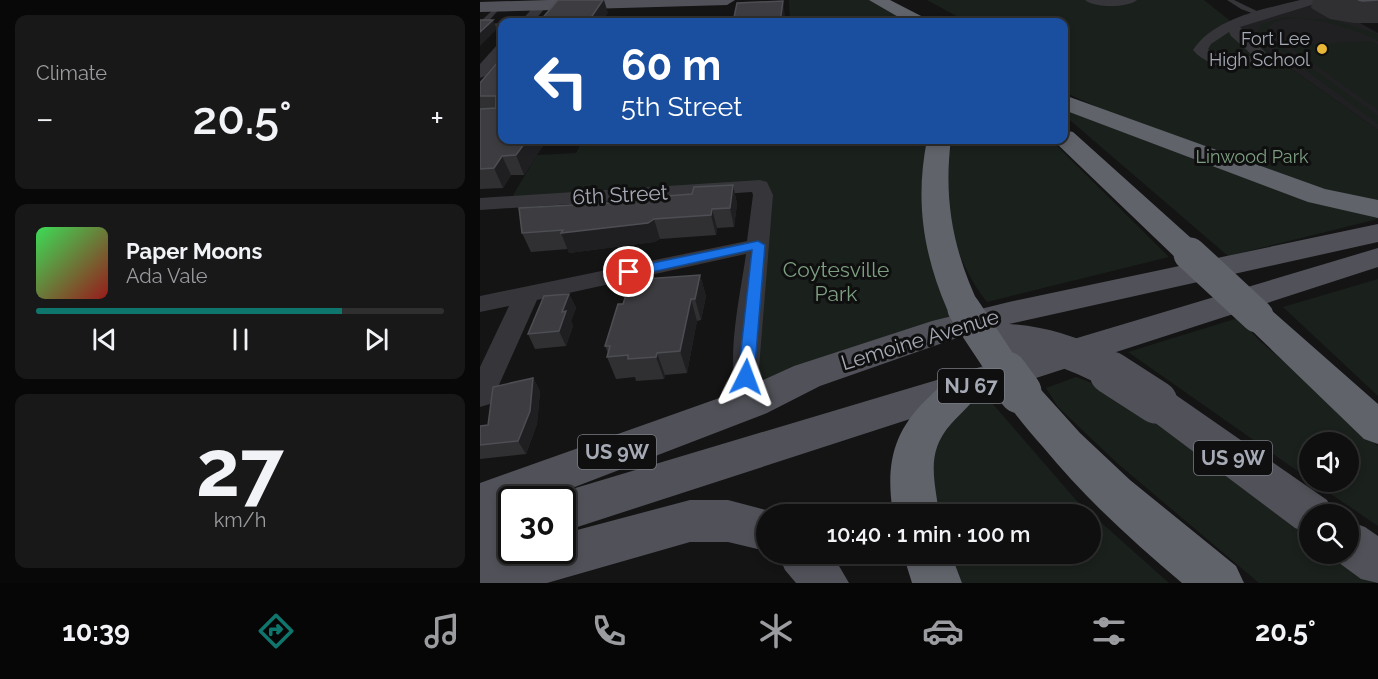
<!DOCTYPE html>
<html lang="en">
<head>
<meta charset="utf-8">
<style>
  body { margin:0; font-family:Raleway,sans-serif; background:#181819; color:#f1f3f6; height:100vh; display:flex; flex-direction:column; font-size:22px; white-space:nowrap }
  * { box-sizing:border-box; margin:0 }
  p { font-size:20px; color:#9b9c9f }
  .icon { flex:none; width:33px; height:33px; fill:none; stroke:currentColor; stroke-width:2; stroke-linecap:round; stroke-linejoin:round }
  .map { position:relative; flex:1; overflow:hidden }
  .panel { display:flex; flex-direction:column; gap:15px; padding:15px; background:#080809; width:480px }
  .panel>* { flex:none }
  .top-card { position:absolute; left:18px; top:18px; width:570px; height:126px; border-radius:12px; box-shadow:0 3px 9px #0003,0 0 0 2px #2f2f30; background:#1a4fa0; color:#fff; overflow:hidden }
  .buttons { position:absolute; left:819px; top:432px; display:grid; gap:12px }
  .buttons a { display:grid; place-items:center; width:60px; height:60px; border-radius:50%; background:#0f0f10; box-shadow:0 3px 9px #0003,0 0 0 2px #2f2f30; font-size:30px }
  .speed { position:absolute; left:18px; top:486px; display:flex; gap:12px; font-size:30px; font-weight:700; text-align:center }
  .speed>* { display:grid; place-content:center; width:78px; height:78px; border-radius:50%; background:#0f0f10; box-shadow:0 3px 9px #0003,0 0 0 2px #2f2f30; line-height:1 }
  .speed .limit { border:3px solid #111; border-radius:9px; background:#fff; color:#111 }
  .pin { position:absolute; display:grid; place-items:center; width:51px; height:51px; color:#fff; margin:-26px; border:3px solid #fff; border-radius:50%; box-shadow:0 2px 6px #0007 }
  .me { position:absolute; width:66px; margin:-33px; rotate:3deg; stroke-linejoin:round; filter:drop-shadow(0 0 4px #0008) }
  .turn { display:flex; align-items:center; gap:21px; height:126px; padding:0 24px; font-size:27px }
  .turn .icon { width:78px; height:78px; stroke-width:2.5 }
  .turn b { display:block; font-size:42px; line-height:51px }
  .big { font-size:45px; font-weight:600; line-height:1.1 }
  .panel .card { flex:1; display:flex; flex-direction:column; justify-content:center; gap:9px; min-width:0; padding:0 21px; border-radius:12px; background:#181819 }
  .panel .dial { align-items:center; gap:0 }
  .dial b { font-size:78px; line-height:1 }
  .song { display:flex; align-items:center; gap:18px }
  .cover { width:72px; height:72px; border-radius:9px; background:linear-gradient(135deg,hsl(130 70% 55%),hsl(0 70% 35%)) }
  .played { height:6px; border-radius:3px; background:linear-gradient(90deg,#0f766e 75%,#2f2f30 75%) }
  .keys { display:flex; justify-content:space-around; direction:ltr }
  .heat { display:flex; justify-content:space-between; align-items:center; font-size:33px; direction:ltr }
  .trip { position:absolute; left:276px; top:504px; width:345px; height:60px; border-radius:30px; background:#0f0f10; box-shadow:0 3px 9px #0003,0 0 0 2px #2f2f30; font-weight:600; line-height:60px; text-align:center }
  .tabs { display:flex; height:96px; justify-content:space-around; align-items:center; background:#060606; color:#9b9c9f }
  .tabs .icon { width:42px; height:42px }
  .tabs .current { color:#0f766e }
  .tabs b { font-size:27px; color:#f1f3f6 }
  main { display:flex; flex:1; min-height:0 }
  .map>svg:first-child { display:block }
  .built { fill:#202022 }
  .green { fill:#1a201b }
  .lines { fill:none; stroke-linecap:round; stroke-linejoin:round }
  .lane { fill:#35353a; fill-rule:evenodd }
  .street { fill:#35353a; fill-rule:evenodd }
  .primary { fill:#515259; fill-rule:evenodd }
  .highway { fill:#61636b; fill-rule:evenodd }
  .primary-bridge-far1 { stroke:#515259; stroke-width:33 }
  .primary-bridge { stroke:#515259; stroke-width:43 }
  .highway-bridge-far1 { stroke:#61636b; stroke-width:33 }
  .highway-bridge { stroke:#61636b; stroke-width:43 }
  .wall { fill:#303033 }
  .shaded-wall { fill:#1f1f21 }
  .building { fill:#3d3d41; stroke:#4d4e53; stroke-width:1.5 }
  .route { fill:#1a73e8; stroke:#114b97; stroke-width:1.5 }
  .poi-dot { fill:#e9b737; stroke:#0f0f10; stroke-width:2 }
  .labels { text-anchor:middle; stroke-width:6; stroke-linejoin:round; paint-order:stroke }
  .far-poi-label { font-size:18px; fill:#a6aab5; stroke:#0f0f10; text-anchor:end }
  .far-park-label { font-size:18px; fill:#7e9f81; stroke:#0f0f10 }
  .shield { fill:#0f0f10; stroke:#797c84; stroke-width:1.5 }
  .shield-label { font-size:20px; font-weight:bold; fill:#a6aab5 }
  .street-label { font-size:21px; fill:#a6aab5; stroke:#0f0f10 }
  .park-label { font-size:21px; fill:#7e9f81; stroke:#0f0f10 }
</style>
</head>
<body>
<main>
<section class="panel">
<div class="card"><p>Climate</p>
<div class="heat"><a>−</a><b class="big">20.5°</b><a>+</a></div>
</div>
<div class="card">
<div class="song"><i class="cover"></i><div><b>Paper Moons</b><p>Ada Vale</p></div></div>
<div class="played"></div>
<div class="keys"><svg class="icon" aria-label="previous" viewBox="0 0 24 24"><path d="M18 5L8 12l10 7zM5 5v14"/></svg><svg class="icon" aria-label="pause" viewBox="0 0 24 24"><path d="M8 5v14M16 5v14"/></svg><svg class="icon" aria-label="next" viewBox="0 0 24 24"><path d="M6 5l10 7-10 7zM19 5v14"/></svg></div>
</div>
<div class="card dial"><b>27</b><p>km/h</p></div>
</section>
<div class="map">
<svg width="898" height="583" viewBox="0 0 898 583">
  <rect width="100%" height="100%" fill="#141415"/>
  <!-- built -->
  <path class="built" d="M839,0L898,33V130L807,66L756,25Z"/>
  <!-- green -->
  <path class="green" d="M309,0H397L439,22H310Z
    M447,0H724L807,66L898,130V219L748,256L584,115V109L615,106L584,92V22H487Z
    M806,17L852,20L898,34V41C878,29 799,3 786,31L791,38L898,116V124L780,36L778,30L781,24Z
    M891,41L898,45V110L807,45Z
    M103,140H459L454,163L490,323L273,402L280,186L29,202L57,155L96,153Z
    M473,140H571L689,257L507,302C487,278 467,231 464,199C462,180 468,158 473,140Z
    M898,279V396L803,307Z
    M758,318L781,342L837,390L898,446V526L833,482H868V442H830L829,479L648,352Z
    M596,377L623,387L671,417L829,532L830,554H858L898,583H779L637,463L578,407L566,388Z
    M506,396L596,500L689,583H482L471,554H610V514H457L448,469L456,426L481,408Z"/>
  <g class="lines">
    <!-- lane -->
    <path class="lane" d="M747,0H754L785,15L782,17L761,9Z
      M19,4L22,6L6,24L22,23V27L0,28V22Z"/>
    <!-- street -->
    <path class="street" d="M605,0H657C647,8 615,8 605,0Z
      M820,0H840L838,3L760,27L785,52L786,56C770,76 728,69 713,50C734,18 784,9 820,0ZM749,32L751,36L772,55C758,63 740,58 728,49L731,44Z
      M62,1L68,5L53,22H40L58,2Z
      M22,44V56L5,76L0,78V64L17,45Z
      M280,180L287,182L293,195L279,368L287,402L283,410L273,413L263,410C242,371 260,298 266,254L57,300L14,396L10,404L0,407V367L29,306L0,312V296L267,241L273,195L272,192L0,210V198Z"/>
    <!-- primary -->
    <path class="primary" d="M68,0H255L247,5L0,12V2Z
      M898,224V242L529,324L474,339L340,386L287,413L61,500H32V550H82V534L210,500H248L301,514H286V551L248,542H210L67,583H0V483L259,391L314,366L452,321L529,302Z
      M898,248V267L82,532V500H65L82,492Z
      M676,387L690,391L847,500L854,514H830V534L815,528L662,413L656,402L662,391Z
      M868,521L885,527L898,536V583L881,579L851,557L850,554H868Z
      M298,554H352L369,583H316L305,570Z"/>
    <!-- highway -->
    <path class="highway" d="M389,0H410L445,18L448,22H427Z
      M584,95L845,189L898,200V218L828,202L584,110Z
      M584,130L593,132L721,247L725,254L721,261L710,263L699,261L575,142L574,140H584Z
      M447,140H471C463,201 474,254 501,309L496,317L484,320L472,317L467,309C443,253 435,200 447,140Z
      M777,304L789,308L898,404V444L884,439L765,324L760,316L765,308Z
      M483,374L497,378L502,388C494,402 482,412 471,424C445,453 455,480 459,514H413C406,468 411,434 446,400C458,388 467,379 483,374Z
      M540,377L554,382L600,433L650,480L756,566L764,583H702C652,541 604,497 563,447C548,430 532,412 521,392L526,382Z
      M423,554H471L482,583H432Z"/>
    <!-- primary-bridge-far1 -->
    <path class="primary-bridge-far1" d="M514,340C558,340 595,352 634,374"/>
    <!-- primary-bridge -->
    <path class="primary-bridge" d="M631,373L676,402"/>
    <!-- highway-bridge-far1 -->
    <path class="highway-bridge-far1" d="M710,254L777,316
      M484,309L527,374"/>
    <!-- highway-bridge -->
    <path class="highway-bridge" d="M526,373L540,392"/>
  </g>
  <!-- wall -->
  <path class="wall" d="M833,0H898V23H874L850,19L831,8Z
    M22,57V140H97L95,142L64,144L44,175H31L23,188L0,189V83Z
    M253,185L257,204L254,227L237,228L236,235L180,239L174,242L89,253L88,249L51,252L42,233Z
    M220,275L226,296L221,320L217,321L207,373L185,375L184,379L156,381L155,377L136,379L127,357L128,353L125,346L143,304Z
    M89,294L96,308L91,321L93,326L86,346L55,349L48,334Z
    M53,378L60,391L57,424L46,454L0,459V426L8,425Z"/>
  <!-- shaded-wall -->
  <path class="shaded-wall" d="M123,0H124L128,13L122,22H108Z
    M303,1L305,16L304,22H300Z
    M13,20L17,29L0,46V32Z
    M47,140H62L64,144L44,175L36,155Z
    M22,156L31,175L23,188L14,168Z
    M253,185L257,204L254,227L250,208Z
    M232,209L237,228L236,235L231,215Z
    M174,219L180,239L174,242L89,253L81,233Z
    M220,275L226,296L221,320L215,299Z
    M89,294L96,308L91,321L93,326L86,346L79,331L82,312Z
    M211,299L217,321L207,373L200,351Z
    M177,353L185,375L184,379L176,357Z
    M53,378L60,391L57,424L46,454L38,441Z"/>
  <!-- building -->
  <path class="building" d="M78,0H123L108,22H59Z
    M878,0H898L883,1Z
    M303,1L300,22H253L257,3Z
    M0,20H13L0,32Z
    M22,57V140H47L36,155L22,156L14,168L0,169V109L16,108V96H0V83Z
    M253,185L250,208L232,209L231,215L174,219L168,223L81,233L83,230L42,233L39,208L181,200L186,196L212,194L214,187Z
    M220,275L215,299H211L200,351L177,353L176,357L148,359V355L127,357L130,346H125L138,304H143L151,280Z
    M89,294L82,312L86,311L79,331L48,334L64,296Z
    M53,378L50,411L38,441L0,445V426L8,425L13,387Z"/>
  <!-- route -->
  <path class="route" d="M278,241L285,245L274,377L271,381H260L258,377L272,250L149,277L143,272L149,268Z"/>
  <!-- markers -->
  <circle class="poi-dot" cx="842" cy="49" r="6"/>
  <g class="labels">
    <!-- far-poi labels -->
    <g class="far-poi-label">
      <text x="830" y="45">Fort Lee<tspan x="830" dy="21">High School</tspan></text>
    </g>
    <!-- far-park labels -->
    <g class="far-park-label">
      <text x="772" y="163">Linwood Park</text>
    </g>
    <!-- shield labels -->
    <g class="shield">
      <rect x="458" y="369" width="66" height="34" rx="4.5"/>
      <rect x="98" y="435" width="78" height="34" rx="4.5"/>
      <rect x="714" y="441" width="78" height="34" rx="4.5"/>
    </g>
    <g class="shield-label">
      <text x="491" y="393">NJ 67</text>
      <text x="137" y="459">US 9W</text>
      <text x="753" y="465">US 9W</text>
    </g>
    <!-- street labels -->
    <g class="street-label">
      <text transform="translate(140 195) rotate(-3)" y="7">6th Street</text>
      <text transform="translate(440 340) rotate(-17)" y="7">Lemoine Avenue</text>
    </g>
    <!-- park labels -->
    <g class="park-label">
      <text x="356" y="277">Coytesville<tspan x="356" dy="24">Park</tspan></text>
    </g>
  </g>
</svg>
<div class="buttons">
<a><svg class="icon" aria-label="sound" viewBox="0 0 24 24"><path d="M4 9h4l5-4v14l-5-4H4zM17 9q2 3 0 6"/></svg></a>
<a><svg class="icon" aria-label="search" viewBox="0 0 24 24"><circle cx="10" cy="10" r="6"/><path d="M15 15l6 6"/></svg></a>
</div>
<div class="speed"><div class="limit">30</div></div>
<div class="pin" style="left:149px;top:272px;background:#d93025"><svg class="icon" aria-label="arrive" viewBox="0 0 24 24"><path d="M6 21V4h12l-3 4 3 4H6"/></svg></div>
<svg class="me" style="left:266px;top:377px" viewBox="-20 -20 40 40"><path d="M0-17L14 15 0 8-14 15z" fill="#1a73e8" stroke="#fff" stroke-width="4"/></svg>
<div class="trip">10:40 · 1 min · 100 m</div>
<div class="top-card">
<div class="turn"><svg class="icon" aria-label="left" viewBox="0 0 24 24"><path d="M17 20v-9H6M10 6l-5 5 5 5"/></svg><div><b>60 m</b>5th Street</div></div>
</div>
</div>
</main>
<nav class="tabs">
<b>10:39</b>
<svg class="icon current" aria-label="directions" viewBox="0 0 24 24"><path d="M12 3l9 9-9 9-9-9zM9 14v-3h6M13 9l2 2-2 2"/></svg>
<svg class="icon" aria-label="music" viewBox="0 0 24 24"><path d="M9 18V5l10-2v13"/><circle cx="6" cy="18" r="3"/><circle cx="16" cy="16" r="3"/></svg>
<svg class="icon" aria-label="phone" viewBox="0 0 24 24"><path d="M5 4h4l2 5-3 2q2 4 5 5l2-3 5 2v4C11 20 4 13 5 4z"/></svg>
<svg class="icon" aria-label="climate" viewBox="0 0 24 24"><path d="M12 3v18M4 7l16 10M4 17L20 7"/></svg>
<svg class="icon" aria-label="car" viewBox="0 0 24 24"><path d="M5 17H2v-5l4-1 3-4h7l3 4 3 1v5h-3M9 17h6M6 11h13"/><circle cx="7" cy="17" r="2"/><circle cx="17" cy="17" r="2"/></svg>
<svg class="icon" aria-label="filters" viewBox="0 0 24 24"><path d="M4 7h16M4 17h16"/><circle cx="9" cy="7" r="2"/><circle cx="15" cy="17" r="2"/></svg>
<b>20.5°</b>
</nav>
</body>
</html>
